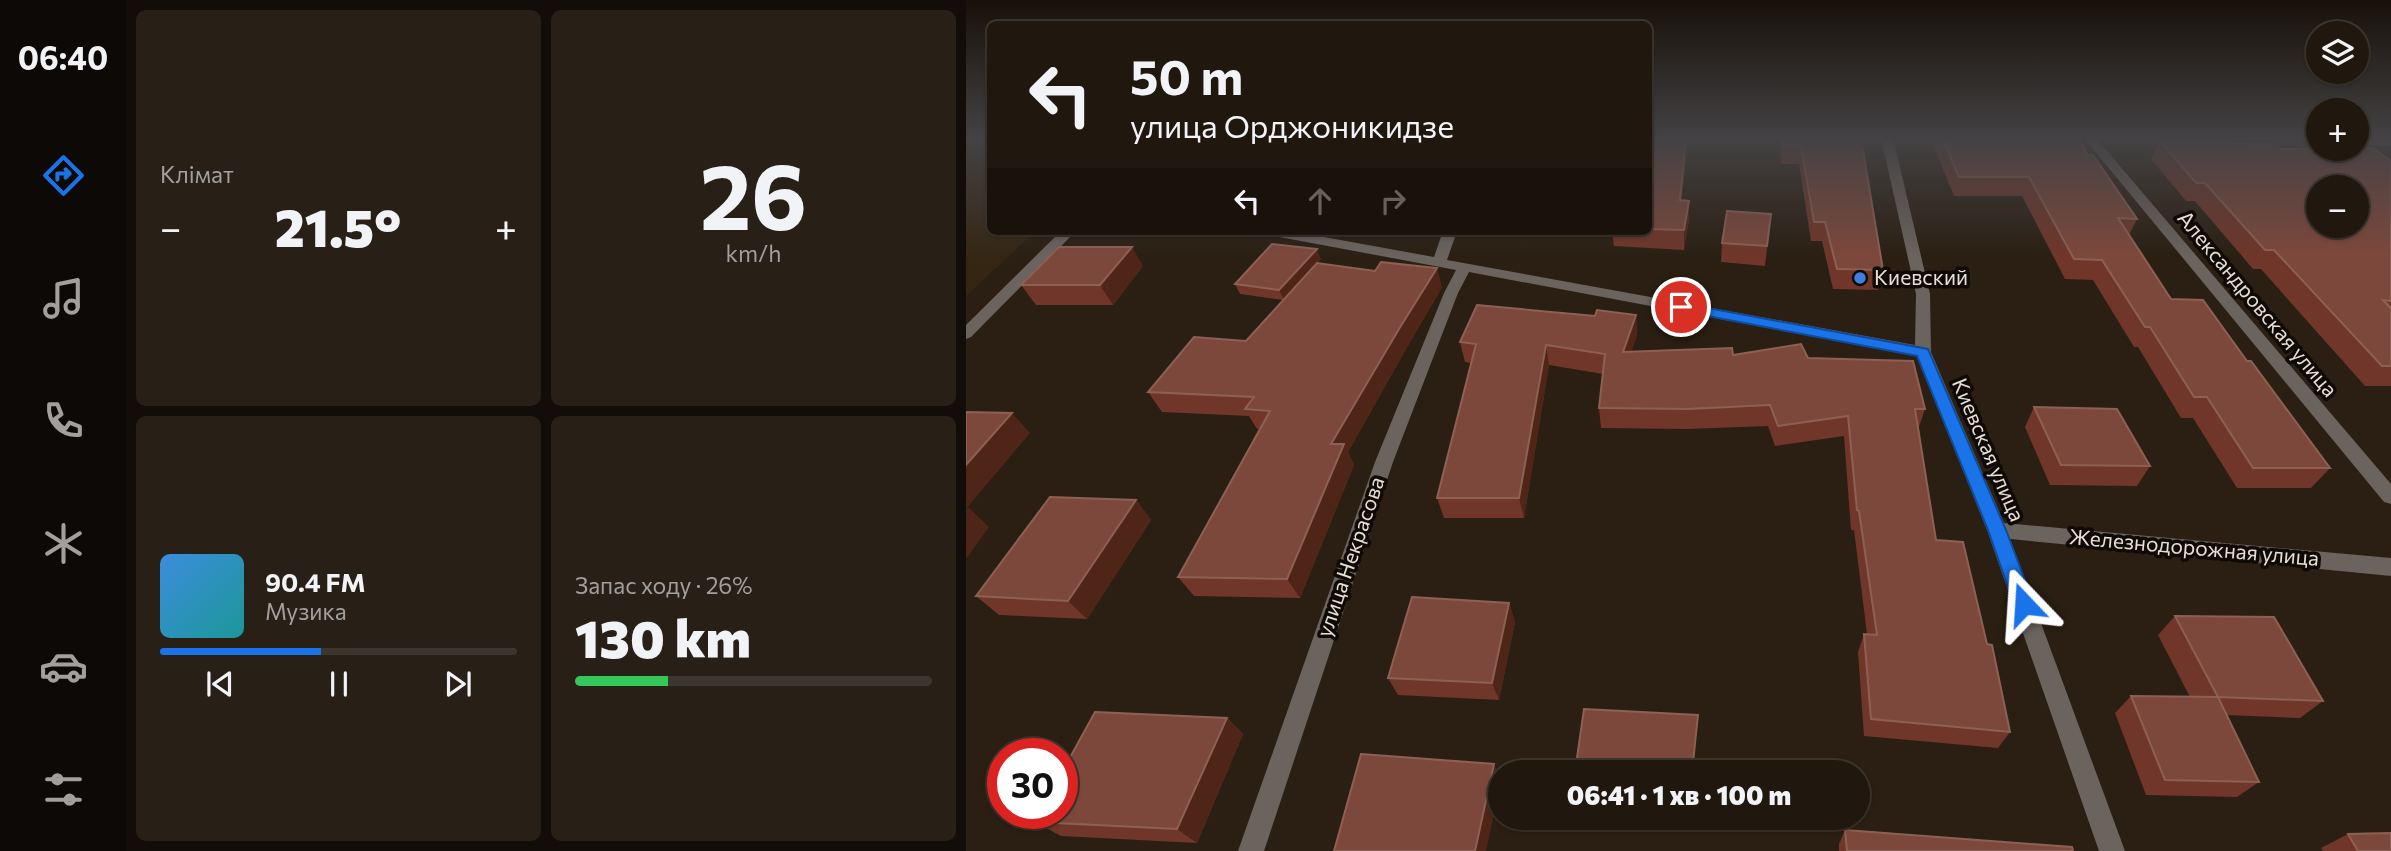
<!DOCTYPE html>
<html lang="uk">
<head>
<meta charset="utf-8">
<style>
  body { margin:0; font-family:Commissioner,sans-serif; background:#282017; color:#f1f3f6; height:100vh; display:flex; flex-direction:column; font-size:26px; white-space:nowrap }
  * { box-sizing:border-box; margin:0 }
  p { font-size:23px; color:#a29f9e }
  .icon { flex:none; width:38px; height:38px; fill:none; stroke:currentColor; stroke-width:2; stroke-linecap:round; stroke-linejoin:round }
  .map { position:relative; flex:1; overflow:hidden }
  .sheet { display:flex; flex-direction:column; gap:10px; padding:10px; background:#120d08; width:840px }
  .sheet>* { flex:none }
  .banner { position:absolute; left:21px; top:21px; width:665px; height:214px; border-radius:10px; box-shadow:0 2px 5px #0004,0 0 0 2px #3d362e; background:#20170e; color:#f1f3f6; overflow:hidden }
  .fabs { position:absolute; left:1340px; top:21px; display:grid; gap:14px }
  .fabs a { display:grid; place-items:center; width:63px; height:63px; border-radius:50%; background:#20170e; box-shadow:0 2px 5px #0004,0 0 0 2px #3d362e; font-size:35px }
  .speed { position:absolute; left:21px; top:738px; display:flex; gap:14px; font-size:35px; font-weight:700; text-align:center }
  .speed>* { display:grid; place-content:center; width:91px; height:91px; border-radius:50%; background:#20170e; box-shadow:0 2px 5px #0004,0 0 0 2px #3d362e; line-height:1 }
  .speed .limit { border:10px solid #d22; background:#fff; color:#111 }
  .pin { position:absolute; display:grid; place-items:center; width:60px; height:60px; color:#fff; margin:-30px; border:4px solid #fff; border-radius:50%; box-shadow:0 2px 7px #0007 }
  .me { position:absolute; width:77px; margin:-38px; rotate:340deg; stroke-linejoin:round; filter:drop-shadow(0 0 5px #0008) }
  .turn { display:flex; align-items:center; gap:24px; height:147px; padding:0 28px; font-size:32px }
  .turn .icon { width:91px; height:91px; stroke-width:2.5 }
  .turn b { display:block; font-size:49px; line-height:60px }
  .lanes { display:flex; align-items:center; height:66px; padding:0 28px; background:#0003; justify-content:center; gap:35px; direction:ltr }
  .lanes .off { opacity:.35 }
  .big { font-size:52px; font-weight:800; line-height:1.1 }
  .sheet .widget { flex:1; display:flex; flex-direction:column; justify-content:center; gap:10px; min-width:0; padding:0 24px; border-radius:10px; background:#282017 }
  .sheet .dial { align-items:center; gap:0 }
  .dial b { font-size:91px; line-height:1 }
  .song { display:flex; align-items:center; gap:21px }
  .cover { width:84px; height:84px; border-radius:10px; background:linear-gradient(135deg,hsl(210 70% 55%),hsl(180 70% 35%)) }
  .played { height:7px; border-radius:4px; background:linear-gradient(90deg,#1a73e8 45%,#3d362e 45%) }
  .keys { display:flex; justify-content:space-around; direction:ltr }
  .heat { display:flex; justify-content:space-between; align-items:center; font-size:38px; direction:ltr }
  .charge { height:10px; border-radius:5px; background:linear-gradient(90deg,#34c759 26%,#3d362e 0) }
  .sheet .tiles { flex:1; display:grid; gap:10px; grid-template-columns:repeat(2,1fr) }
  .trip { position:absolute; left:522px; top:760px; width:382px; height:70px; border-radius:35px; background:#20170e; box-shadow:0 2px 5px #0004,0 0 0 2px #3d362e; font-weight:800; line-height:70px; text-align:center }
  main { display:flex; flex:1; min-height:0 }
  .menu { display:flex; flex-direction:column; width:126px; justify-content:space-around; align-items:center; background:#0d0906; color:#a29f9e }
  .menu .icon { width:49px; height:49px }
  .menu .selected { color:#1a73e8 }
  .menu b { font-size:32px; color:#f1f3f6 }
  .map>svg:first-child { display:block }
  .built { fill:#352614 }
  .lines { fill:none; stroke-linecap:round; stroke-linejoin:round }
  .street { fill:#6a635e; fill-rule:evenodd }
  .wall { fill:#703629 }
  .shaded-wall { fill:#4f2518 }
  .building { fill:#7d483c; stroke:#8d6054; stroke-width:2; fill-rule:evenodd }
  .route { fill:#1a73e8; stroke:#114b97; stroke-width:2 }
  .shop-dot { fill:#3f7fe0; stroke:#0f0a05; stroke-width:2.5 }
  .labels { text-anchor:middle; stroke-width:7; stroke-linejoin:round; paint-order:stroke }
  .poi-label { font-size:21px; fill:#e6dfd6; stroke:#0f0a05; text-anchor:start }
  .street-label { font-size:21px; fill:#e6dfd6; stroke:#0f0a05 }
</style>
</head>
<body>
<main>
<nav class="menu">
<b>06:40</b>
<svg class="icon selected" aria-label="directions" viewBox="0 0 24 24"><path d="M12 3l9 9-9 9-9-9zM9 14v-3h6M13 9l2 2-2 2"/></svg>
<svg class="icon" aria-label="music" viewBox="0 0 24 24"><path d="M9 18V5l10-2v13"/><circle cx="6" cy="18" r="3"/><circle cx="16" cy="16" r="3"/></svg>
<svg class="icon" aria-label="phone" viewBox="0 0 24 24"><path d="M5 4h4l2 5-3 2q2 4 5 5l2-3 5 2v4C11 20 4 13 5 4z"/></svg>
<svg class="icon" aria-label="climate" viewBox="0 0 24 24"><path d="M12 3v18M4 7l16 10M4 17L20 7"/></svg>
<svg class="icon" aria-label="car" viewBox="0 0 24 24"><path d="M5 17H2v-5l4-1 3-4h7l3 4 3 1v5h-3M9 17h6M6 11h13"/><circle cx="7" cy="17" r="2"/><circle cx="17" cy="17" r="2"/></svg>
<svg class="icon" aria-label="filters" viewBox="0 0 24 24"><path d="M4 7h16M4 17h16"/><circle cx="9" cy="7" r="2"/><circle cx="15" cy="17" r="2"/></svg>
</nav>
<section class="sheet">
<div class="tiles">
<div class="widget"><p>Клімат</p>
<div class="heat"><a>−</a><b class="big">21.5°</b><a>+</a></div>
</div>
<div class="widget dial"><b>26</b><p>km/h</p></div>
<div class="widget">
<div class="song"><i class="cover"></i><div><b>90.4 FM</b><p>Музика</p></div></div>
<div class="played"></div>
<div class="keys"><svg class="icon" aria-label="previous" viewBox="0 0 24 24"><path d="M18 5L8 12l10 7zM5 5v14"/></svg><svg class="icon" aria-label="pause" viewBox="0 0 24 24"><path d="M8 5v14M16 5v14"/></svg><svg class="icon" aria-label="next" viewBox="0 0 24 24"><path d="M6 5l10 7-10 7zM19 5v14"/></svg></div>
</div>
<div class="widget"><p>Запас ходу · 26%</p><b class="big">130 km</b><div class="charge"></div></div>
</div>
</section>
<div class="map">
<svg width="1425" height="851" viewBox="0 0 1425 851">
  <rect width="100%" height="100%" fill="#2a1f12"/>
  <!-- built -->
  <path class="built" d="M0,138H24V231H70L0,296Z"/>
  <g class="lines">
    <!-- street -->
    <path class="street" d="M915,138H927L964,294L965,352L1038,523L1425,558V576L1044,539L1159,851H1133L1021,530L951,356L503,272L492,293L427,462L298,851H272L409,462L478,293L490,270L303,235L296,231H325L468,257L477,231H491L481,260L949,345L950,294Z
      M1118,138H1130L1425,484V504L1418,502Z
      M1332,138H1353V142L1338,141Z
      M1391,138L1425,140V146L1391,144Z
      M95,231H110L5,337L0,339V325Z"/>
  </g>
  <!-- wall -->
  <path class="wall" d="M682,138H722L716,200L723,201V220L718,250L648,246L646,231H682Z
    M814,138H895L917,270L912,290L867,289L856,241H845L833,164H815Z
    M964,138H1112L1122,155L1171,219L1163,235L1205,299L1281,361L1364,468L1345,488H1271L1227,418H1215L1172,347H1168L1127,280L1099,279L1056,196H988Z
    M1194,141L1315,149L1425,161V386H1399L1295,269H1287L1229,201H1220L1185,159Z
    M805,214L799,266L755,262L756,243Z
    M355,259L351,263L476,287L440,349L382,452L388,465L334,598L228,596L212,577L294,429H291L283,416L196,412L182,392L280,341L317,300L274,294L269,284Z
    M177,266L147,305H70L55,285Z
    M670,315L671,335L665,352L842,358L959,409L952,430L970,540L1021,644L1044,732L1032,748L898,736L892,652L898,634H901L888,530H885L878,436L809,446L802,426L721,429L635,428L633,408L637,374L583,365L558,518H478L471,498L505,363L499,362L494,342L629,316Z
    M1068,407L1184,466L1171,486L1084,485L1059,427Z
    M170,500L185,520L121,619L33,615L10,596Z
    M543,603L549,622L533,700L432,695L422,678Z
    M1209,616L1357,701L1334,718L1260,715L1293,782L1271,797L1180,795L1149,713L1165,696L1224,697L1192,635Z
    M261,718L277,734L231,843L95,836L69,822Z
    M607,817H722L721,828L608,819Z
    M879,830L1107,851H873V844Z
    M1382,834L1425,851H1357L1355,848Z"/>
  <!-- shaded-wall -->
  <path class="shaded-wall" d="M720,138H722L714,219V200Z
    M723,201V220L718,250V230Z
    M166,247L177,266L147,305L134,285Z
    M351,249L355,259L318,300L313,290Z
    M471,268L476,287L440,349L382,452L388,465L334,598L321,579L365,444L433,329Z
    M670,315L671,335L659,372L657,352Z
    M580,345L583,365L558,518L553,498Z
    M46,413L64,433L0,509V465Z
    M170,500L185,520L121,619L102,601Z
    M2,507L23,527L0,559V510Z
    M543,603L549,622L533,700L526,683Z
    M732,715L727,772H726Z
    M261,718L277,734L231,843L211,829Z
    M528,764L534,776V786L520,851H509Z"/>
  <!-- building -->
  <path class="building" d="M682,138H720L714,200L723,201L718,230L682,229Z
    M816,138H895L917,270L871,269L859,222H848L835,146L817,145Z
    M976,138H1112L1122,155H1127L1171,219L1152,218L1205,299L1237,300L1281,361H1285L1364,468H1287L1241,397H1228L1184,327H1179L1136,260L1108,259L1063,177H993Z
    M1194,141L1310,144L1315,149L1407,148L1425,161V301L1417,300L1425,308V366H1416L1308,250H1299L1239,183H1230ZM1353,187H1391V226H1353Z
    M761,211L805,214L801,246L756,243Z
    M306,244L351,249L313,290L269,284Z
    M93,247H166L134,285H55Z
    M415,262L471,268L433,329L365,444H378L321,579L212,577L304,411L279,409L288,397L182,392L228,337L280,341L351,263L409,271Z
    M511,305L629,316L631,310L670,315L657,352L766,348L767,355L835,344L842,358L947,361L959,409H949L970,540L997,542L1021,644L1026,645L1044,732L905,719L898,634L911,635L893,511L891,510L882,416L812,426L804,405L722,409L633,408L639,354L580,345L553,498H471L510,344L494,342Z
    M1068,407L1151,409L1184,466L1095,465Z
    M0,412L46,413L0,465Z
    M84,497L170,500L102,601L10,596Z
    M446,597L543,603L526,683L422,678Z
    M1209,616L1308,617L1357,701L1252,697Z
    M1165,696L1252,697L1293,782L1199,780Z
    M618,709L732,715L726,772H609Z
    M129,712L261,718L211,829L69,822L74,814H96V772Z
    M395,754L528,764L509,851H368Z
    M879,830L1106,847L1107,851H881Z
    M1425,833V851H1392L1382,834Z"/>
  <!-- sky -->
  <linearGradient id="sky" x2="0" y2="1"><stop stop-color="#17110a"/><stop offset="0.54" stop-color="#444244"/><stop offset="1" stop-color="#444244" stop-opacity="0"/></linearGradient>
  <rect width="1425" height="257" fill="url(#sky)"/>
  <!-- route -->
  <path class="route" d="M715,303L962,349L1040,530L1068,604L1065,610L1058,613L1051,610L1048,604L1022,530L951,356L710,310L708,307Z"/>
  <!-- markers -->
  <circle class="shop-dot" cx="894" cy="278" r="7"/>
  <g class="labels">
    <!-- poi labels -->
    <g class="poi-label">
      <text x="908" y="285">Киевский</text>
    </g>
    <!-- street labels -->
    <g class="street-label">
      <text transform="translate(1291 304) rotate(50)" y="7">Александровская улица</text>
      <text transform="translate(1022 450) rotate(67)" y="7">Киевская улица</text>
      <text transform="translate(1228 548) rotate(5)" y="7">Железнодорожная улица</text>
      <text transform="translate(385 557) rotate(-71)" y="7">улица Некрасова</text>
    </g>
  </g>
</svg>
<div class="fabs">
<a><svg class="icon" aria-label="layers" viewBox="0 0 24 24"><path d="M12 4l9 5-9 5-9-5zM3 14l9 5 9-5"/></svg></a>
<a>+</a>
<a>−</a>
</div>
<div class="speed"><div class="limit">30</div></div>
<div class="pin" style="left:715px;top:307px;background:#d93025"><svg class="icon" aria-label="arrive" viewBox="0 0 24 24"><path d="M6 21V4h12l-3 4 3 4H6"/></svg></div>
<svg class="me" style="left:1058px;top:604px" viewBox="-20 -20 40 40"><path d="M0-17L14 15 0 8-14 15z" fill="#1a73e8" stroke="#fff" stroke-width="4"/></svg>
<div class="trip">06:41 · 1 хв · 100 m</div>
<div class="banner">
<div class="turn"><svg class="icon" aria-label="left" viewBox="0 0 24 24"><path d="M17 20v-9H6M10 6l-5 5 5 5"/></svg><div><b>50 m</b>улица Орджоникидзе</div></div>
<div class="lanes"><svg class="icon" aria-label="left" viewBox="0 0 24 24"><path d="M17 20v-9H6M10 6l-5 5 5 5"/></svg><svg class="icon off" aria-label="ahead" viewBox="0 0 24 24"><path d="M12 20V5M6 11l6-6 6 6"/></svg><svg class="icon off" aria-label="right" viewBox="0 0 24 24"><path d="M7 20v-9h11M14 6l5 5-5 5"/></svg></div>
</div>
</div>
</main>
</body>
</html>
